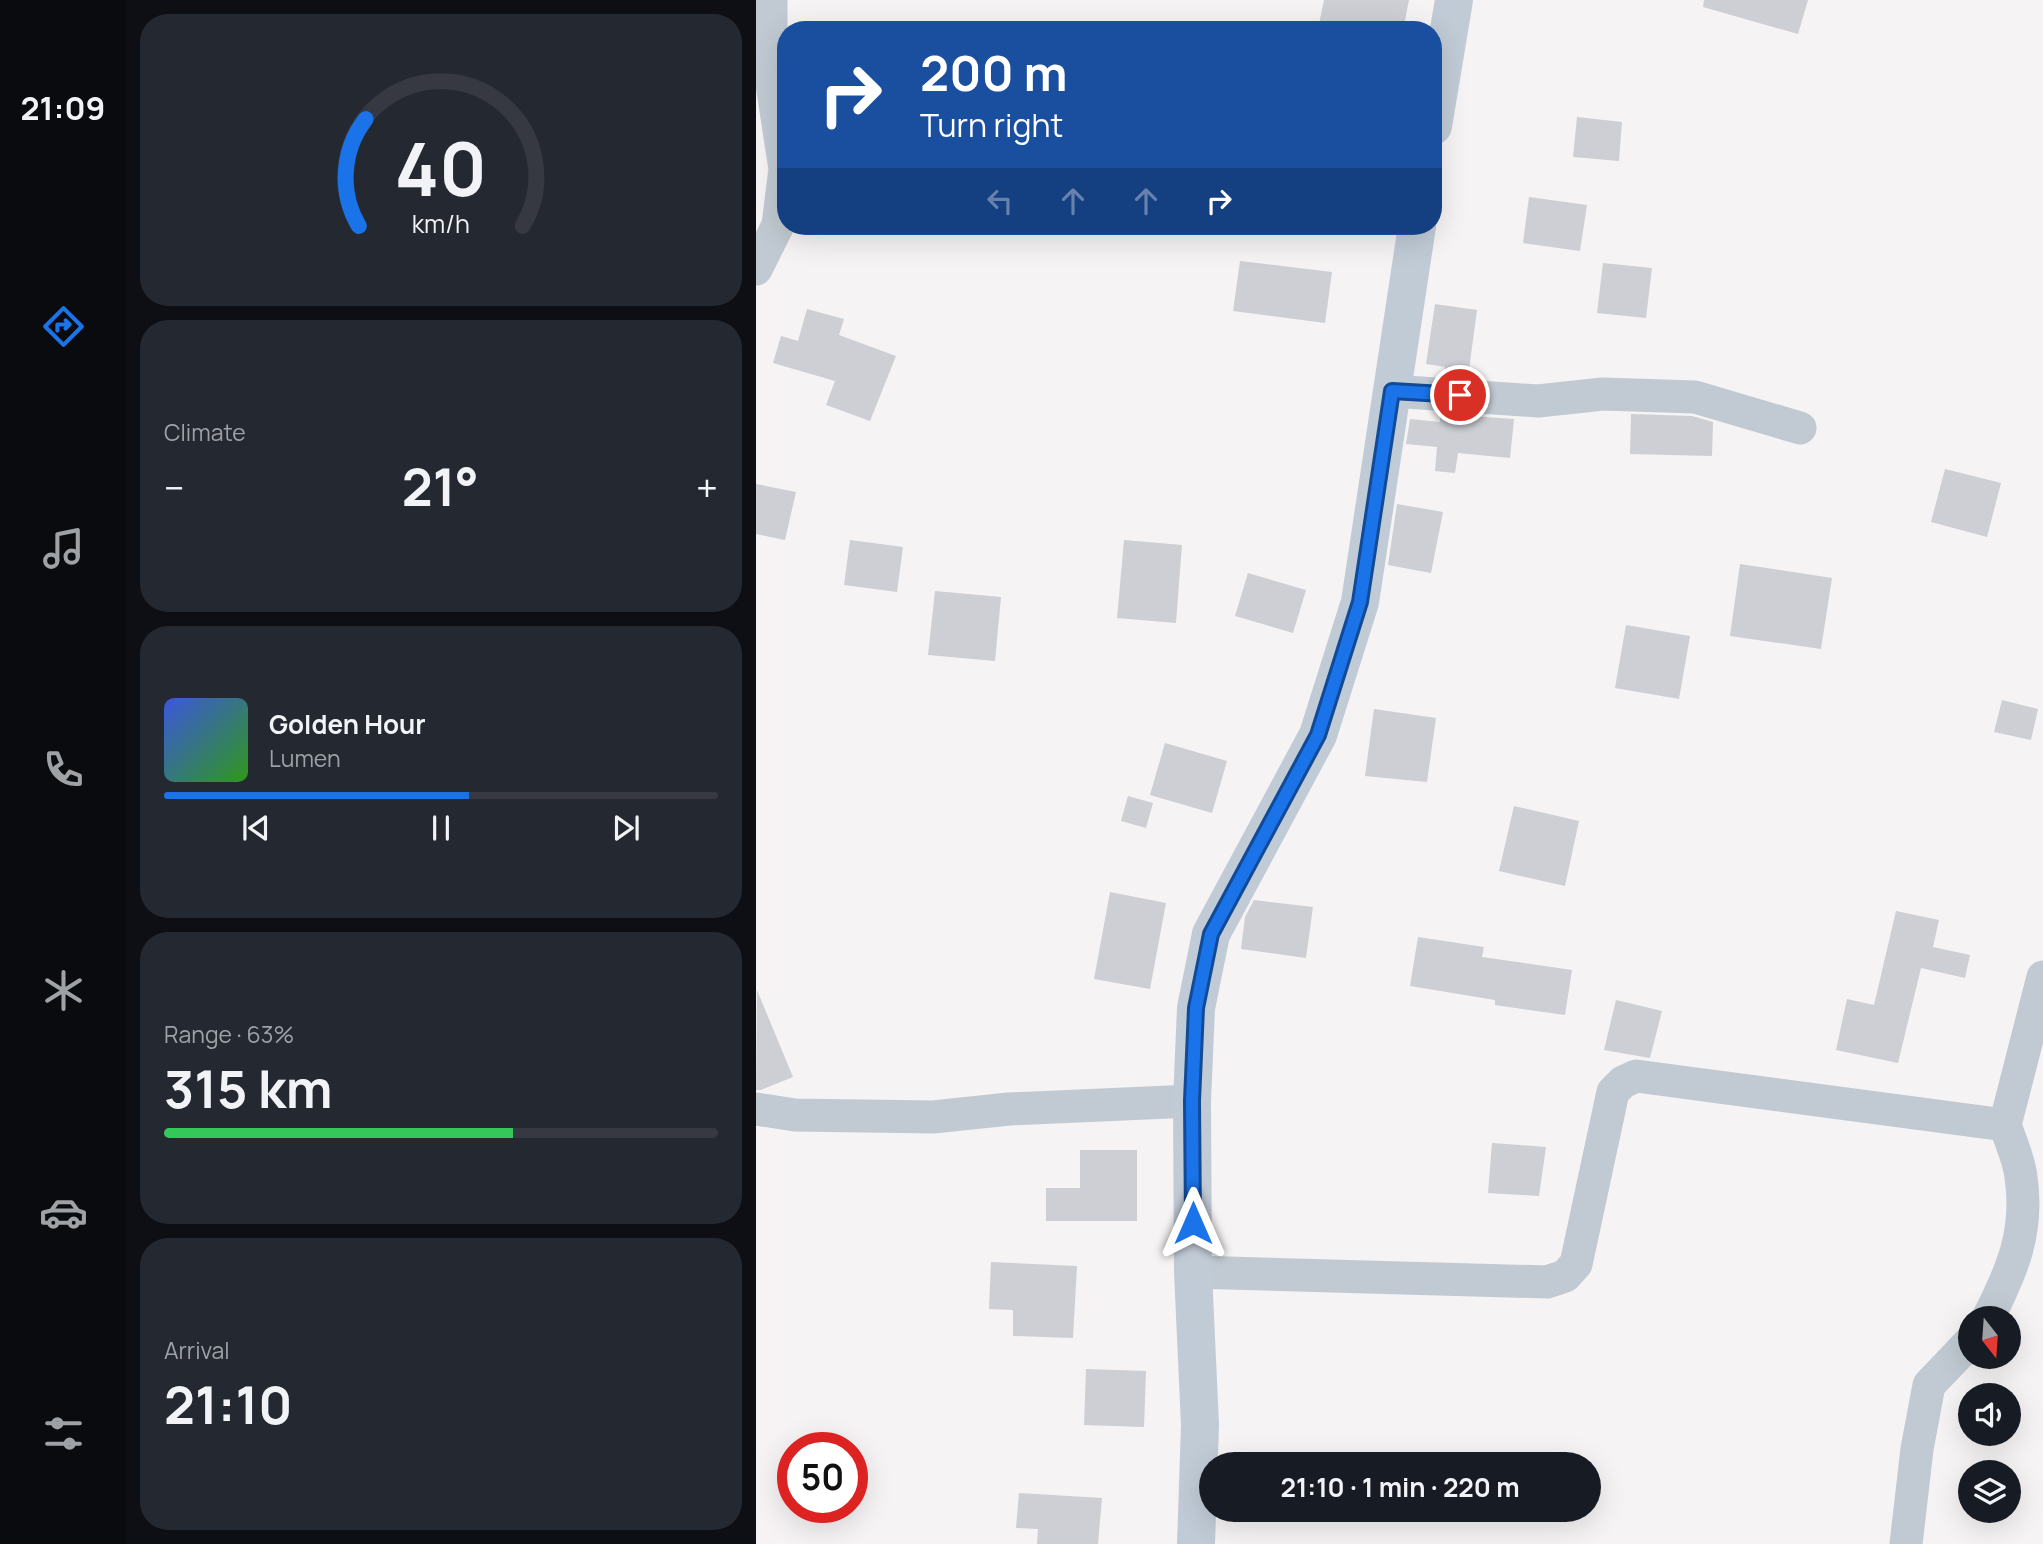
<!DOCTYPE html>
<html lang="en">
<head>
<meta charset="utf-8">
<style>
  body { margin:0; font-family:Manrope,sans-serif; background:#242831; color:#f1f3f6; height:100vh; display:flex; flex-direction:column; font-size:26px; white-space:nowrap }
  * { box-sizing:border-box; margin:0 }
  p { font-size:23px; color:#9ea1a6 }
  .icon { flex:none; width:38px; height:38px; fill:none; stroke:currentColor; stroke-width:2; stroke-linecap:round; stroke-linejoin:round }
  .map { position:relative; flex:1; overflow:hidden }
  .sheet { display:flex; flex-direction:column; gap:14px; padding:14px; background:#0d0f14; width:630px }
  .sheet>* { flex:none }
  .hud { position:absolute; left:21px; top:21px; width:665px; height:214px; border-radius:28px; box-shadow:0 7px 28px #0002; background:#1a4fa0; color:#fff; overflow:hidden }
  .needle { width:46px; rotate:163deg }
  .fabs { position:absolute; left:1202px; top:1306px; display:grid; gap:14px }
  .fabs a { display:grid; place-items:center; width:63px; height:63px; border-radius:50%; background:#171b24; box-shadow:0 7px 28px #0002; font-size:35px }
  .speed { position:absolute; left:21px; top:1432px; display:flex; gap:14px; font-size:35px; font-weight:700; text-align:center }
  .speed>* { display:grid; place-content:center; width:91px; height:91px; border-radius:50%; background:#171b24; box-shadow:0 7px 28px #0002; line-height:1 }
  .speed .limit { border:10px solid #d22; background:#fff; color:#111 }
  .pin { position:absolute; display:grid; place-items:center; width:60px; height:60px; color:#fff; margin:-30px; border:4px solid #fff; border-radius:50%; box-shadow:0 2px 7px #0007 }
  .me { position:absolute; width:77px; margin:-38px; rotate:0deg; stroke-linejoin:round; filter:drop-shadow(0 0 5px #0008) }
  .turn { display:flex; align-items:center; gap:24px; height:147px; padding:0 28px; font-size:32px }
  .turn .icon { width:91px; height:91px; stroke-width:2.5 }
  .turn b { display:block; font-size:49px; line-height:60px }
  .lanes { display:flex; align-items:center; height:66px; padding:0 28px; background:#0003; justify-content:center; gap:35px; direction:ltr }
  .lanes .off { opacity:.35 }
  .big { font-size:52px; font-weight:700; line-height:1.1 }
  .sheet .card { flex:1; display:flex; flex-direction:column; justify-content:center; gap:10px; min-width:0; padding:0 24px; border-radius:28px; background:#242831 }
  .sheet .dial { align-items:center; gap:0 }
  .dial svg { height:182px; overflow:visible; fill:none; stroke:#363941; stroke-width:7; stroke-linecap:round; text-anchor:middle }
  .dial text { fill:#f1f3f6; stroke:none }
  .song { display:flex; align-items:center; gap:21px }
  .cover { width:84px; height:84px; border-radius:10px; background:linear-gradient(135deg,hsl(230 70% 55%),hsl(110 70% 35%)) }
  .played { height:7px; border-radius:4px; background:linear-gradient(90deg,#1a73e8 55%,#363941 55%) }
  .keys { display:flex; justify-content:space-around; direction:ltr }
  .heat { display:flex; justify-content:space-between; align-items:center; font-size:38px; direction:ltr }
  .charge { height:10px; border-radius:5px; background:linear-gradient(90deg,#34c759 63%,#363941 0) }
  .trip { position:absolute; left:443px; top:1452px; width:402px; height:70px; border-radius:35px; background:#171b24; box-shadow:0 7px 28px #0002; font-weight:700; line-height:70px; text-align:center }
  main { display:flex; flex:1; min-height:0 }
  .tabs { display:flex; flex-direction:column; width:126px; justify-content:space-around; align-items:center; background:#090b0e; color:#9ea1a6 }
  .tabs .icon { width:49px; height:49px }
  .tabs .active { color:#1a73e8 }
  .tabs b { font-size:32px; color:#f1f3f6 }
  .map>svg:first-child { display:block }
  .building { fill:#cdcfd5 }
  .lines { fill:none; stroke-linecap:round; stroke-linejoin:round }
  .minor { stroke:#c1cad2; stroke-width:33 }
  .secondary { stroke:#c1cbd6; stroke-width:38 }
  .route-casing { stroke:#114b97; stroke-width:18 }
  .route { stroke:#1a73e8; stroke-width:12 }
</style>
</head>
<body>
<main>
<nav class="tabs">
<b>21:09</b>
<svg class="icon active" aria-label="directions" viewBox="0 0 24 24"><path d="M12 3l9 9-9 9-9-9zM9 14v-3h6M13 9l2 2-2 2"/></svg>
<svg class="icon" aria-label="music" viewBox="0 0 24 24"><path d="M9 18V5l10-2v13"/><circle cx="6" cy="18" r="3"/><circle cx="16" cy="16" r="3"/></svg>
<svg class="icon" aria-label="phone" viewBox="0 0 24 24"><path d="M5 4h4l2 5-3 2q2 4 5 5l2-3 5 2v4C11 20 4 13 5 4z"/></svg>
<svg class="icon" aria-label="climate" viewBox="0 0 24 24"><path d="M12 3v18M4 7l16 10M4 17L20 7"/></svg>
<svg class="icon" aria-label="car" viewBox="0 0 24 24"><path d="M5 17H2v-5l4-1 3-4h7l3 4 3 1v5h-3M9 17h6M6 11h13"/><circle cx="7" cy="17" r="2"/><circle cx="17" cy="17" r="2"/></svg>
<svg class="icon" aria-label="filters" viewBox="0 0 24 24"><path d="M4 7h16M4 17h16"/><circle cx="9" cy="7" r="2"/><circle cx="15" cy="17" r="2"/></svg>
</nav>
<section class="sheet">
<div class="card dial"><svg viewBox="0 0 100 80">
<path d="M14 69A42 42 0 1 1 86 69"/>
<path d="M14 69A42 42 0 0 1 17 22" stroke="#1a73e8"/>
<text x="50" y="56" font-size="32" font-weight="700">40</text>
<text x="50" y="72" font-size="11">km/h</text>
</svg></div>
<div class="card"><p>Climate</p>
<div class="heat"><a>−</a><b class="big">21°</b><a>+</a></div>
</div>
<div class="card">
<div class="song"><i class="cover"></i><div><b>Golden Hour</b><p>Lumen</p></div></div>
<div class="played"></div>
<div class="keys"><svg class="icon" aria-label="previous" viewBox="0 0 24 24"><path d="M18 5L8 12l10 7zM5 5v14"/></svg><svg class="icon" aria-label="pause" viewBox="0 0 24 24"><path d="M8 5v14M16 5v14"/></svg><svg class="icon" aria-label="next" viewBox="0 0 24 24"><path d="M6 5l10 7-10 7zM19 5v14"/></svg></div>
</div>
<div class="card"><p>Range · 63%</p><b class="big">315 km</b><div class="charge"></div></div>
<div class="card"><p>Arrival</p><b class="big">21:10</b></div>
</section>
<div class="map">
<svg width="1287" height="1544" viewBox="0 0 1287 1544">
  <rect width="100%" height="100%" fill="#f5f3f3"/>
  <!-- building -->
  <path class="building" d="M568,0H653L647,30H592L563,24Z
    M948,0H1052L1042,34L947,7Z
    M821,117L866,122L863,161L817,157Z
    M773,197L831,205L824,251L767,243Z
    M484,261L576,272L569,323L477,311Z
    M847,263L896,268L890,318L841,313Z
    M679,304L721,310L712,377L688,375L689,367L670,364Z
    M51,309L88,319L83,335L140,356L114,421L70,405L79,381L17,363L25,336L42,341Z
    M684,414L758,419L754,458L702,453L699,473L679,471L681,447L650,444L654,419L684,422Z
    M875,414L936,416L957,422L956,456L874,454Z
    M1189,469L1245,483L1231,537L1175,522Z
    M0,484L40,492L29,540L0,534Z
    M641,504L687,512L675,573L632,565Z
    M94,540L147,547L141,592L88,585Z
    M368,540L426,545L420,623L361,618Z
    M984,564L1076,578L1065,649L974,636Z
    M492,573L550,590L537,633L479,616Z
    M179,591L245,597L239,661L172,655Z
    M870,625L934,636L923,699L859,688Z
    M1246,700L1282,709L1275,740L1238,732Z
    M618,709L680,718L671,782L609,776Z
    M409,743L471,761L456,813L394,795Z
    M372,796L397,803L390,828L365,821Z
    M758,806L823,821L809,886L743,871Z
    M354,892L410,903L394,989L338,979Z
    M498,900L557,907L550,958L485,949L489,917Z
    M1140,911L1183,920L1177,947L1214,955L1209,978L1165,968L1142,1063L1080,1050L1091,999L1118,1005Z
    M662,937L728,947L726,957L816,970L809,1015L739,1005V1000L654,986Z
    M1,990L37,1077L5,1090H0Z
    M860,1000L906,1011L894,1058L848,1050Z
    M736,1143L790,1147L783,1196L732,1193Z
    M324,1150H381V1221H290V1188H324Z
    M235,1262L321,1266L317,1338L257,1336V1310L233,1309Z
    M330,1369L390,1371L388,1427L328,1425Z
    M263,1493L346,1498L342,1544H281L282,1529L260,1528Z"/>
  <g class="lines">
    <!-- minor -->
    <path class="minor" d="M0,269L22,225L29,169L15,78V0
      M636,391L782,401L847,394L939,397L1044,428
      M0,1109L39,1115L177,1117L253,1109L436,1101
      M437,1272L791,1282L809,1276L820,1264L857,1092L867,1082L880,1076L1249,1125L1287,977
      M1232,1318C1256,1271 1273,1232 1265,1177C1263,1160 1255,1142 1249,1125
      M1150,1544L1161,1449L1173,1385L1214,1342"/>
    <!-- secondary -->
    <path class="secondary" d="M677,126L698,0
      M440,1544L444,1425L437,1272L436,1101L440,1008L455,934L562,735L604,602L661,226"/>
  </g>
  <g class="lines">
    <defs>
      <path id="route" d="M437,1223L436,1101L440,1008L455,934L562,735L604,602L636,391L704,395"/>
    </defs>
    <!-- route casing -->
    <use href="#route" class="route-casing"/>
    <!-- route -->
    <use href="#route" class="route"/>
  </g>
</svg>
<div class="fabs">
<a><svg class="needle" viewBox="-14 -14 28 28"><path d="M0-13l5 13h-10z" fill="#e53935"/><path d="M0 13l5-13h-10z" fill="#9ea1a6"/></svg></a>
<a><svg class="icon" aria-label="sound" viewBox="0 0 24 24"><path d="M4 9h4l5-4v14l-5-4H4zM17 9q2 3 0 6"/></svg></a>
<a><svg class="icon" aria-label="layers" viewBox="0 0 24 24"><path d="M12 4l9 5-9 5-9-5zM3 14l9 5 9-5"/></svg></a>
</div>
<div class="speed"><div class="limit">50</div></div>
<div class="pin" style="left:704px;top:395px;background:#d93025"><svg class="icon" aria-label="arrive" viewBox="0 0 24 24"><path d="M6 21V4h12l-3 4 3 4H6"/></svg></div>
<svg class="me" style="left:437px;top:1223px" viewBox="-20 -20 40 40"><path d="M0-17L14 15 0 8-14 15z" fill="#1a73e8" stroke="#fff" stroke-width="4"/></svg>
<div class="trip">21:10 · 1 min · 220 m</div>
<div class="hud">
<div class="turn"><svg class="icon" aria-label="right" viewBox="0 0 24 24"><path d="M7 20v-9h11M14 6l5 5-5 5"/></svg><div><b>200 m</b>Turn right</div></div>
<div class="lanes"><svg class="icon off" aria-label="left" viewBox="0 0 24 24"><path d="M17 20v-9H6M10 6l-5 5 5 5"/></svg><svg class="icon off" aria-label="ahead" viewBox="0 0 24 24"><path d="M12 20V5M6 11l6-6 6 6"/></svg><svg class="icon off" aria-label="ahead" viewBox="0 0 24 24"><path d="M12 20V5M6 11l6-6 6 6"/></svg><svg class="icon" aria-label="right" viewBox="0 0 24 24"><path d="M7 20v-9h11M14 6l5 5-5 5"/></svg></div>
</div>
</div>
</main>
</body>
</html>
